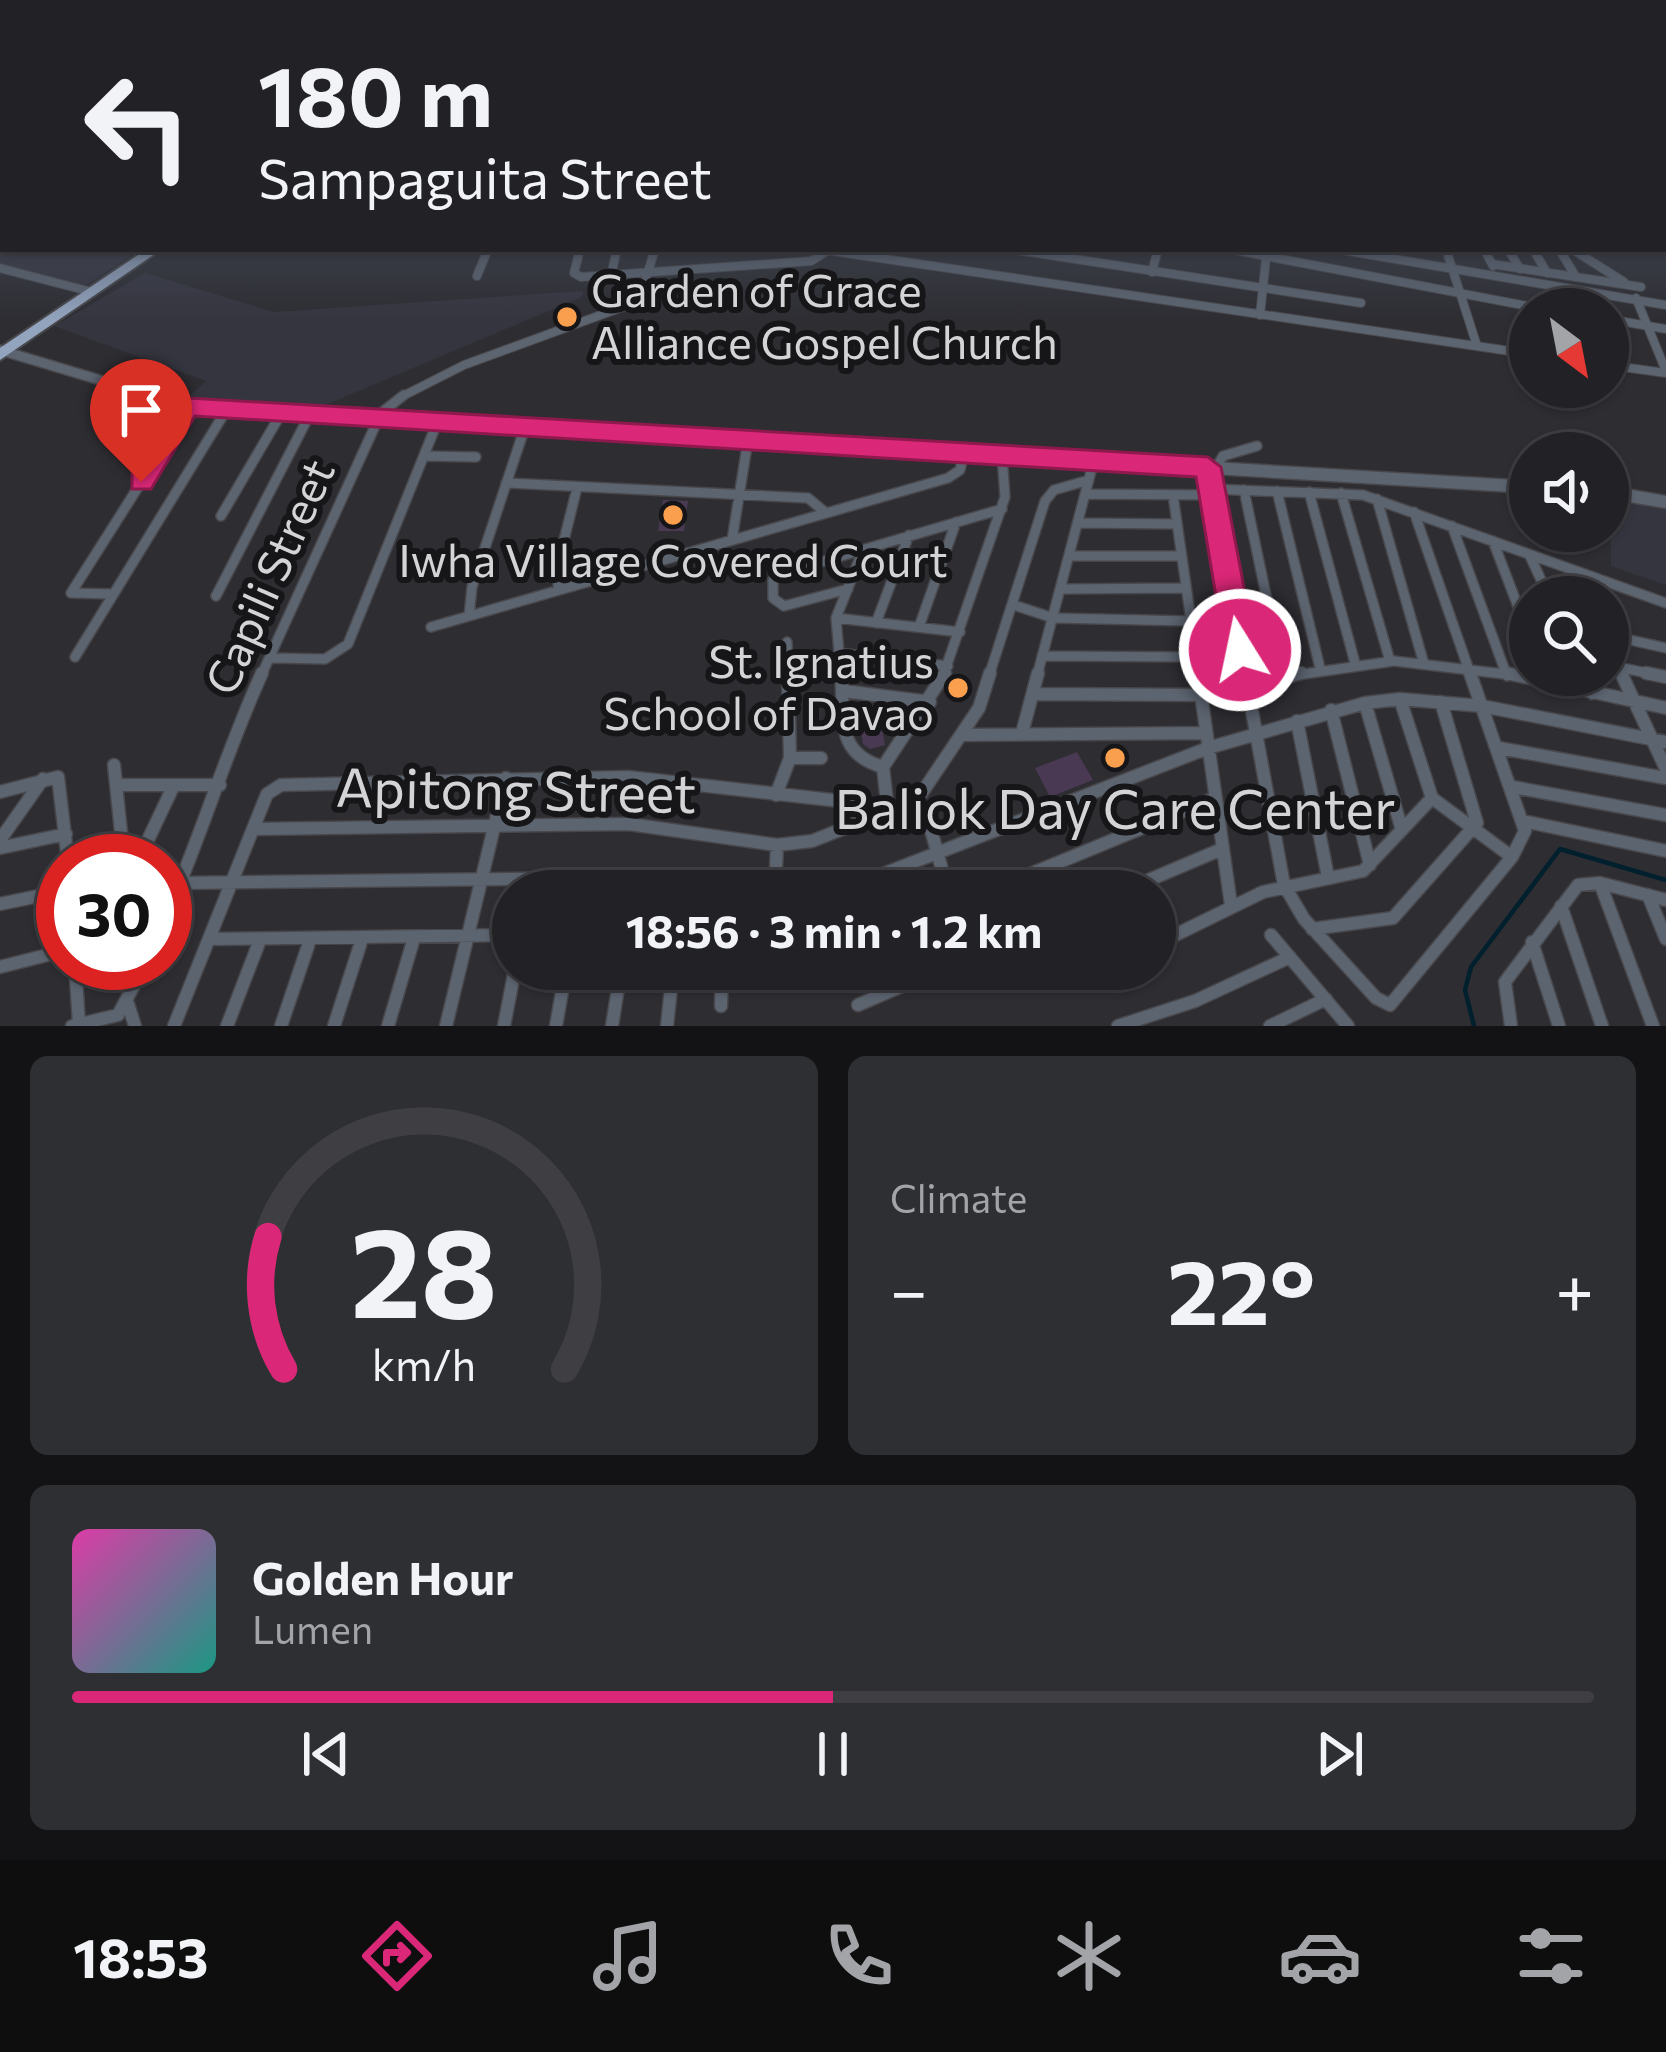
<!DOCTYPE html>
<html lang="en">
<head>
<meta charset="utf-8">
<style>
  body { margin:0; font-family:Commissioner,sans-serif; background:#2e2f32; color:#f1f3f6; height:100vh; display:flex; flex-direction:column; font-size:45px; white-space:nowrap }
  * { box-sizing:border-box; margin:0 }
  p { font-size:39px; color:#a2a4a7 }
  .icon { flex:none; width:66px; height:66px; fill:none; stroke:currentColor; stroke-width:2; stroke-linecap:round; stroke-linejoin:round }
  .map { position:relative; height:1026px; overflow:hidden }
  .drawer { display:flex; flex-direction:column; gap:30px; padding:30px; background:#131315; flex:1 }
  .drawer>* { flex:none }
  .top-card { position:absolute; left:0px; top:0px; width:1668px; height:252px; box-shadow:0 3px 9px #0004,0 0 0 3px #3f3f43; background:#222226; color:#f1f3f6; overflow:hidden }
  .needle { width:78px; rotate:148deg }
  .controls { position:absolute; left:1509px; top:288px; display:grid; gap:24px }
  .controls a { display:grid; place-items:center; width:120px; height:120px; border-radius:50%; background:#222226; box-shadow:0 3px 9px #0004,0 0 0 3px #3f3f43; font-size:60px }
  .speed { position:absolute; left:36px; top:834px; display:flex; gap:24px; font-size:60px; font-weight:700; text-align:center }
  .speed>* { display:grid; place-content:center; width:156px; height:156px; border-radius:50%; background:#222226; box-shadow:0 3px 9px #0004,0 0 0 3px #3f3f43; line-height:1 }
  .speed .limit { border:18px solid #d22; background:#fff; color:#111 }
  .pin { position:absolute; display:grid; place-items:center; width:102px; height:102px; color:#fff; margin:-123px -51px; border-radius:50% 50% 50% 0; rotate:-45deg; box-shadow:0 0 12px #0007 }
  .pin .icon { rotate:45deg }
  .me { position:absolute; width:132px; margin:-66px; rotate:350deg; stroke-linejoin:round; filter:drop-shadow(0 0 9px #0008) }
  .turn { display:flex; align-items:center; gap:42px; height:252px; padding:0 60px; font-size:54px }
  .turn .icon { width:156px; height:156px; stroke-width:2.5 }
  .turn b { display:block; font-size:84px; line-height:102px }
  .big { font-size:90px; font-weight:700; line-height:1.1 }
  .drawer .card { flex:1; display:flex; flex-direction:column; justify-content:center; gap:18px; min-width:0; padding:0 42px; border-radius:18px; background:#2e2f32 }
  .drawer .dial { align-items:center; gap:0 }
  .dial svg { height:312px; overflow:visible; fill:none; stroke:#3f3f43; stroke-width:7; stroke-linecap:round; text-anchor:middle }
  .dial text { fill:#f1f3f6; stroke:none }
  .song { display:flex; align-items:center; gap:36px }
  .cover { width:144px; height:144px; border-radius:18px; background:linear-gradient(135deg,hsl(320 70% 55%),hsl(170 70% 35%)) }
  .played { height:12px; border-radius:6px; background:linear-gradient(90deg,#db2777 50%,#3f3f43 50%) }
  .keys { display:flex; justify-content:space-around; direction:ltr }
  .heat { display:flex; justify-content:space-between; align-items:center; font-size:66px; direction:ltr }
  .drawer .tiles { flex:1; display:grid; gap:30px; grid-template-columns:1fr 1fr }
  .card:last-child { grid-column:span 2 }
  .trip { position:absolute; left:492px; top:870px; width:684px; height:120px; border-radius:60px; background:#222226; box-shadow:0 3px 9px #0004,0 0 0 3px #3f3f43; font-weight:700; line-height:120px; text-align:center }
  .menu { display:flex; height:192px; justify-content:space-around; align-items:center; background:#0e0e0f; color:#a2a4a7 }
  .menu .icon { width:84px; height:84px }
  .menu .active { color:#db2777 }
  .menu b { font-size:54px; color:#f1f3f6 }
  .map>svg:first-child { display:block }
  .built { fill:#35353f }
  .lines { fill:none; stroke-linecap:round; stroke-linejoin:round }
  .stream { stroke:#00202e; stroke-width:4.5 }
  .building { fill:#493952 }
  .minor-far2-casing { stroke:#48484c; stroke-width:10 }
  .minor-far1-casing { stroke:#48484c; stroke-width:12 }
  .minor-casing { stroke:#48484c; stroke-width:15 }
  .tertiary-far1-casing { stroke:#48484c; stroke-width:12 }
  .tertiary-casing { stroke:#48484c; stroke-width:15 }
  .trunk-casing { stroke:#48484c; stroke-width:4 }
  .minor-far2 { stroke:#5c6470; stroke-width:8 }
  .minor-far1 { stroke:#5c6470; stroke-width:9 }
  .minor { stroke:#5c6470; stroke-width:12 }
  .tertiary-far1 { stroke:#5c6470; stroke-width:9 }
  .tertiary { stroke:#5c6470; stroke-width:12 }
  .trunk { fill:#93a4be; fill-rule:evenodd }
  .route { fill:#db2777; stroke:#8e194d; stroke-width:3 }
  .poi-dot { fill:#fa9f4e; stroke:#161618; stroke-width:4.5 }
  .labels { text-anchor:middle; stroke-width:12; stroke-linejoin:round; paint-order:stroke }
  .poi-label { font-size:45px; fill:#d4d4d7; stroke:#161618; text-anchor:start }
  .street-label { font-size:45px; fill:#d4d4d7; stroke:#161618 }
  .near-street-label { font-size:54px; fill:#d4d4d7; stroke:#161618 }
  .near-poi-label { font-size:54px; fill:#d4d4d7; stroke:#161618 }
</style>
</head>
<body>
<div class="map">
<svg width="1666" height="1026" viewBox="0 0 1666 1026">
  <rect width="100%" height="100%" fill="#2d2d32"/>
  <!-- built -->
  <path class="built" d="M3,226V249H141L85,286L0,264Z
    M145,273L274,312L583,291L582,297L311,411L182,402L206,381L54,326Z
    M1610,496L1666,505V585L1611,566Z"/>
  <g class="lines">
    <!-- stream -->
    <path class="stream" d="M1474,1026L1465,990L1471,967L1560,849L1666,880"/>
  </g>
  <!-- building -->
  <path class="building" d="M663,500L688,501L684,531H658Z
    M879,710L885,745L870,749L863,744L858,713Z
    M1077,752L1093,780L1050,797L1035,768Z"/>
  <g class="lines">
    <defs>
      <path id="minor-far2" d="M580,249L574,273L581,277L811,261L830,249
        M818,249L1530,354
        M1010,249L1361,303
        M1229,249L1543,309
        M1336,249L1666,305
        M1446,249L1477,346
        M1484,249L1493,266
        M1508,249L1520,269
        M1533,249L1547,273
        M1559,249L1576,277
        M1572,249L1624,282
        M1492,264L1641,287
        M0,268L92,292
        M1152,272L1158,249
        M477,276L488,249
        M611,276L617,249
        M1636,298L1666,371
        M1260,315L1267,249
        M1608,319L1666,329
        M1608,322L1613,340L1608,342
        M1608,365L1666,373
        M399,398L464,365L639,301L655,249"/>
      <path id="minor-far1" d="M424,456L476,457
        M1208,467L1246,676
        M1216,468L1223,456L1257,446
        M506,483L808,498L826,513
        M1212,489L1363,495L1666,603
        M1244,490L1283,676
        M1277,491L1320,668
        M1309,492L1355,663
        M1341,493L1390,661
        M1085,494L1213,495
        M1173,495L1199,676
        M1377,499L1424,664
        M1414,512L1471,676
        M221,516L282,412
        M1078,523L1177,524
        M1452,526L1507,676
        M732,540L748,440
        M1493,541L1530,638
        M1529,554L1549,597
        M1069,556H1181
        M1573,570L1586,597
        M848,589L784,606L773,598V580L780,574L1002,509
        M1061,589L1186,588
        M558,590L559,560L577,488
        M71,593L189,407
        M71,593L113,594
        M216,596L310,414
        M1014,605L1053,618L1190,621
        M469,616L472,587L524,430
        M836,618L960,632
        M876,623L909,535
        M431,627L948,478L960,470L964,453
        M919,627L956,522
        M1608,635L1666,648
        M787,642L788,676
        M1608,644L1623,676
        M838,653L948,666
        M1042,656L1196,657
        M75,657L227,409
        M271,658L325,659L348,644L437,423
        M1618,667L1661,676
        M261,676L381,413L404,395
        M841,676L836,618L863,550
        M943,676L1005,497L1002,455
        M989,676L1045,501L1054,490L1089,480
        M1037,676L1094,460
        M1290,676L1394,661L1521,676"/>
      <path id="minor" d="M841,673C845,717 834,753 883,767
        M1198,673L1231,905
        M1245,673L1284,885L1304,919L1376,998L1390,1005L1512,857L1525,831L1470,673
        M1282,673L1283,678
        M1506,673L1666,708
        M1621,673L1666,769
        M1646,673L1666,677
        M1584,675L1592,693
        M1247,689L1301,673
        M844,691L930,702
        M1033,694L1201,695
        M1400,699L1432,798
        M1365,703L1402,830
        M1331,710L1370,865
        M1297,721L1328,877
        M1022,733L1038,673
        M962,735L1206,733
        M1499,748L1666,778
        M790,758H821
        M114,765L124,861
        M117,785H220
        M1513,787L1666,815
        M0,792L58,777L68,861
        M776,795L790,758L788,673
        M1432,798L1512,857
        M911,809L979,708L990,673
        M888,811L883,767L945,673
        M1523,821L1666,851
        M253,829L629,824L777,845L812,841L888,811
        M0,840L43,779
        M0,848L66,834
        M138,861L174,785
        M180,883L599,878L711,891
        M1600,883L1653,1026
        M775,891L777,845
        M839,891L1208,748L1365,703L1400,699L1482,706L1666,742
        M989,891L1215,798
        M1123,891L1222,849
        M1648,895L1666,939
        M0,904L63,891
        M1561,906L1602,1026
        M165,919C201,837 225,754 262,673
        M1312,929L1393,918L1477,823L1441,702
        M1271,935L1348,1026
        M209,939L513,935
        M1161,942L1263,892L1363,871L1432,798
        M1532,942L1559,1026
        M75,963L79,1024
        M0,967L63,951
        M128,1004L135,1026
        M858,1005L941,969
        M721,1006L722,969
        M72,1026L118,1015L146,963
        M174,1026L267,794L281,785L628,777L911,809L931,830L948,891
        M227,1026L260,940
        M281,1026L310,940
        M334,1026L362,939
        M388,1026L414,938
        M446,1026L506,778
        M504,1026L515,969
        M556,1026L566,969
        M612,1026L621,969
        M667,1026L673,969
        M1118,1026L1195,1001L1290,957
        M1270,1026L1326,999
        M1511,1026L1505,982L1578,885L1600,883L1666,900"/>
      <path id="tertiary-far1" d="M0,350L160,398"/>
      <path id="tertiary" d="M150,395L189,407L1530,487
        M1608,492L1666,502"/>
      <path id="trunk" d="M147,249H162L0,360V348Z"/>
    </defs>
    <!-- minor-far2 casing -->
    <use href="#minor-far2" class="minor-far2-casing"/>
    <!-- minor-far1 casing -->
    <use href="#minor-far1" class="minor-far1-casing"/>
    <!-- minor casing -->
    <use href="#minor" class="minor-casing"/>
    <!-- tertiary-far1 casing -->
    <use href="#tertiary-far1" class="tertiary-far1-casing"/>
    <!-- tertiary casing -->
    <use href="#tertiary" class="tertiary-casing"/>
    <!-- trunk casing -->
    <use href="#trunk" class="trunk-casing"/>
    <!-- minor-far2 -->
    <use href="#minor-far2" class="minor-far2"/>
    <!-- minor-far1 -->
    <use href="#minor-far1" class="minor-far1"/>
    <!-- minor -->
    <use href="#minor" class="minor"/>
    <!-- tertiary-far1 -->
    <use href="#tertiary-far1" class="tertiary-far1"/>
    <!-- tertiary -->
    <use href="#tertiary" class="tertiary"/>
    <!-- trunk -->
    <use href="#trunk" class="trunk"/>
  </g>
  <!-- sky -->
  <linearGradient id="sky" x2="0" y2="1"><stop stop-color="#19191c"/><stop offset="0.55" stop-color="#464c5a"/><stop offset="1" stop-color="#464c5a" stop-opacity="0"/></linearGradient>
  <rect width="1666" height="321" fill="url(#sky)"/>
  <!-- route -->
  <path class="route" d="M188,398L1208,457L1221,467L1256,650L1240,664L1225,650L1196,477L195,416L151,489H132V474L180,401Z"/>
  <!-- markers -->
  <g class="poi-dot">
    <circle cx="567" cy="317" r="12"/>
    <circle cx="673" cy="515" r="12"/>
    <circle cx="958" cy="688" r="12"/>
    <circle cx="1115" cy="758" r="12"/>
  </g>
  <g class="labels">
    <!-- poi labels -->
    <g class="poi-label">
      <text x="591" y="307">Garden of Grace<tspan x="591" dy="52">Alliance Gospel Church</tspan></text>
      <text x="673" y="577" text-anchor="middle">Iwha Village Covered Court</text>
      <text x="934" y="678" text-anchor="end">St. Ignatius<tspan x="934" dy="52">School of Davao</tspan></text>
    </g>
    <!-- street labels -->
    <g class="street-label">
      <text transform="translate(270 577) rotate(-66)" y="16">Capili Street</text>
    </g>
    <!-- near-street labels -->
    <g class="near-street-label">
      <text transform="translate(516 791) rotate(1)" y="19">Apitong Street</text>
    </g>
    <!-- near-poi labels -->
    <g class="near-poi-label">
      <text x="1115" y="829">Baliok Day Care Center</text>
    </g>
  </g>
</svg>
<div class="controls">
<a><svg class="needle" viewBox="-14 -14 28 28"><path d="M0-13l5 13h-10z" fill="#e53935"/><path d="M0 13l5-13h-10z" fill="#a2a4a7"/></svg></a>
<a><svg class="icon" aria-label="sound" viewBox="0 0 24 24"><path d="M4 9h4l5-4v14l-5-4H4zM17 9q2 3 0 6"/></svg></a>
<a><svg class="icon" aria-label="search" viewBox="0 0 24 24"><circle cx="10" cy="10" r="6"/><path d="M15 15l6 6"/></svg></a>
</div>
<div class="speed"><div class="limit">30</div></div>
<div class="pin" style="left:141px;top:482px;background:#d93025"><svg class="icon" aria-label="arrive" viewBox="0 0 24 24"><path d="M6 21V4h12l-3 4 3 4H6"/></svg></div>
<svg class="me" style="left:1240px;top:650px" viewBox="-20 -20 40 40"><circle r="17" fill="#db2777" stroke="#fff" stroke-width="3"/><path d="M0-11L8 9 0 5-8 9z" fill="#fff"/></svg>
<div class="trip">18:56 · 3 min · 1.2 km</div>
<div class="top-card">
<div class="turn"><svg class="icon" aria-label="left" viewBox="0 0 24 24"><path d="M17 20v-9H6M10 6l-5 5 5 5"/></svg><div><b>180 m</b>Sampaguita Street</div></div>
</div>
</div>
<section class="drawer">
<div class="tiles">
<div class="card dial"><svg viewBox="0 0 100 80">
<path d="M14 69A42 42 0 1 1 86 69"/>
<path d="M14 69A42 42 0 0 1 10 35" stroke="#db2777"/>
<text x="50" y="56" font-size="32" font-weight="700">28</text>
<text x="50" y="72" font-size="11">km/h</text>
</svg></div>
<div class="card"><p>Climate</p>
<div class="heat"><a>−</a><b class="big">22°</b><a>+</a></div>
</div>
<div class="card">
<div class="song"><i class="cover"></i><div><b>Golden Hour</b><p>Lumen</p></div></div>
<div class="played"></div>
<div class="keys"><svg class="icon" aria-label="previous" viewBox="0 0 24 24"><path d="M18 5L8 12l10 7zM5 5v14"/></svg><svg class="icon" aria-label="pause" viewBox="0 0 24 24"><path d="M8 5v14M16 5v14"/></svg><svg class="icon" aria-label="next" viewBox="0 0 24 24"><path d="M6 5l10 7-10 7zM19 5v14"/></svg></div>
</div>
</div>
</section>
<nav class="menu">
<b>18:53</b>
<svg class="icon active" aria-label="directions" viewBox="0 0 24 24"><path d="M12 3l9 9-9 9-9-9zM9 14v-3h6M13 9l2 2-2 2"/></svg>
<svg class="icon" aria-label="music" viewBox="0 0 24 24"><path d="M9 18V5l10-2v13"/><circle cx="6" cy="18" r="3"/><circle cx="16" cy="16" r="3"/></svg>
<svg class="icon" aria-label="phone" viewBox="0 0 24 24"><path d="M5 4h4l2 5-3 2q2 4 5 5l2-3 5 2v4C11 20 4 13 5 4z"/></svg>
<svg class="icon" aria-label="climate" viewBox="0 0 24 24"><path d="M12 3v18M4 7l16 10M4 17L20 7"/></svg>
<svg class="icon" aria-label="car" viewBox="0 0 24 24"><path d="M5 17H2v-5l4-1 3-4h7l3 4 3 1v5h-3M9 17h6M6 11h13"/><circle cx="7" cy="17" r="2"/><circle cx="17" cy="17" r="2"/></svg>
<svg class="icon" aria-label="filters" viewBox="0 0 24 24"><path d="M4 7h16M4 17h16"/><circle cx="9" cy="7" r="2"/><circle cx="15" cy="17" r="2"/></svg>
</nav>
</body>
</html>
